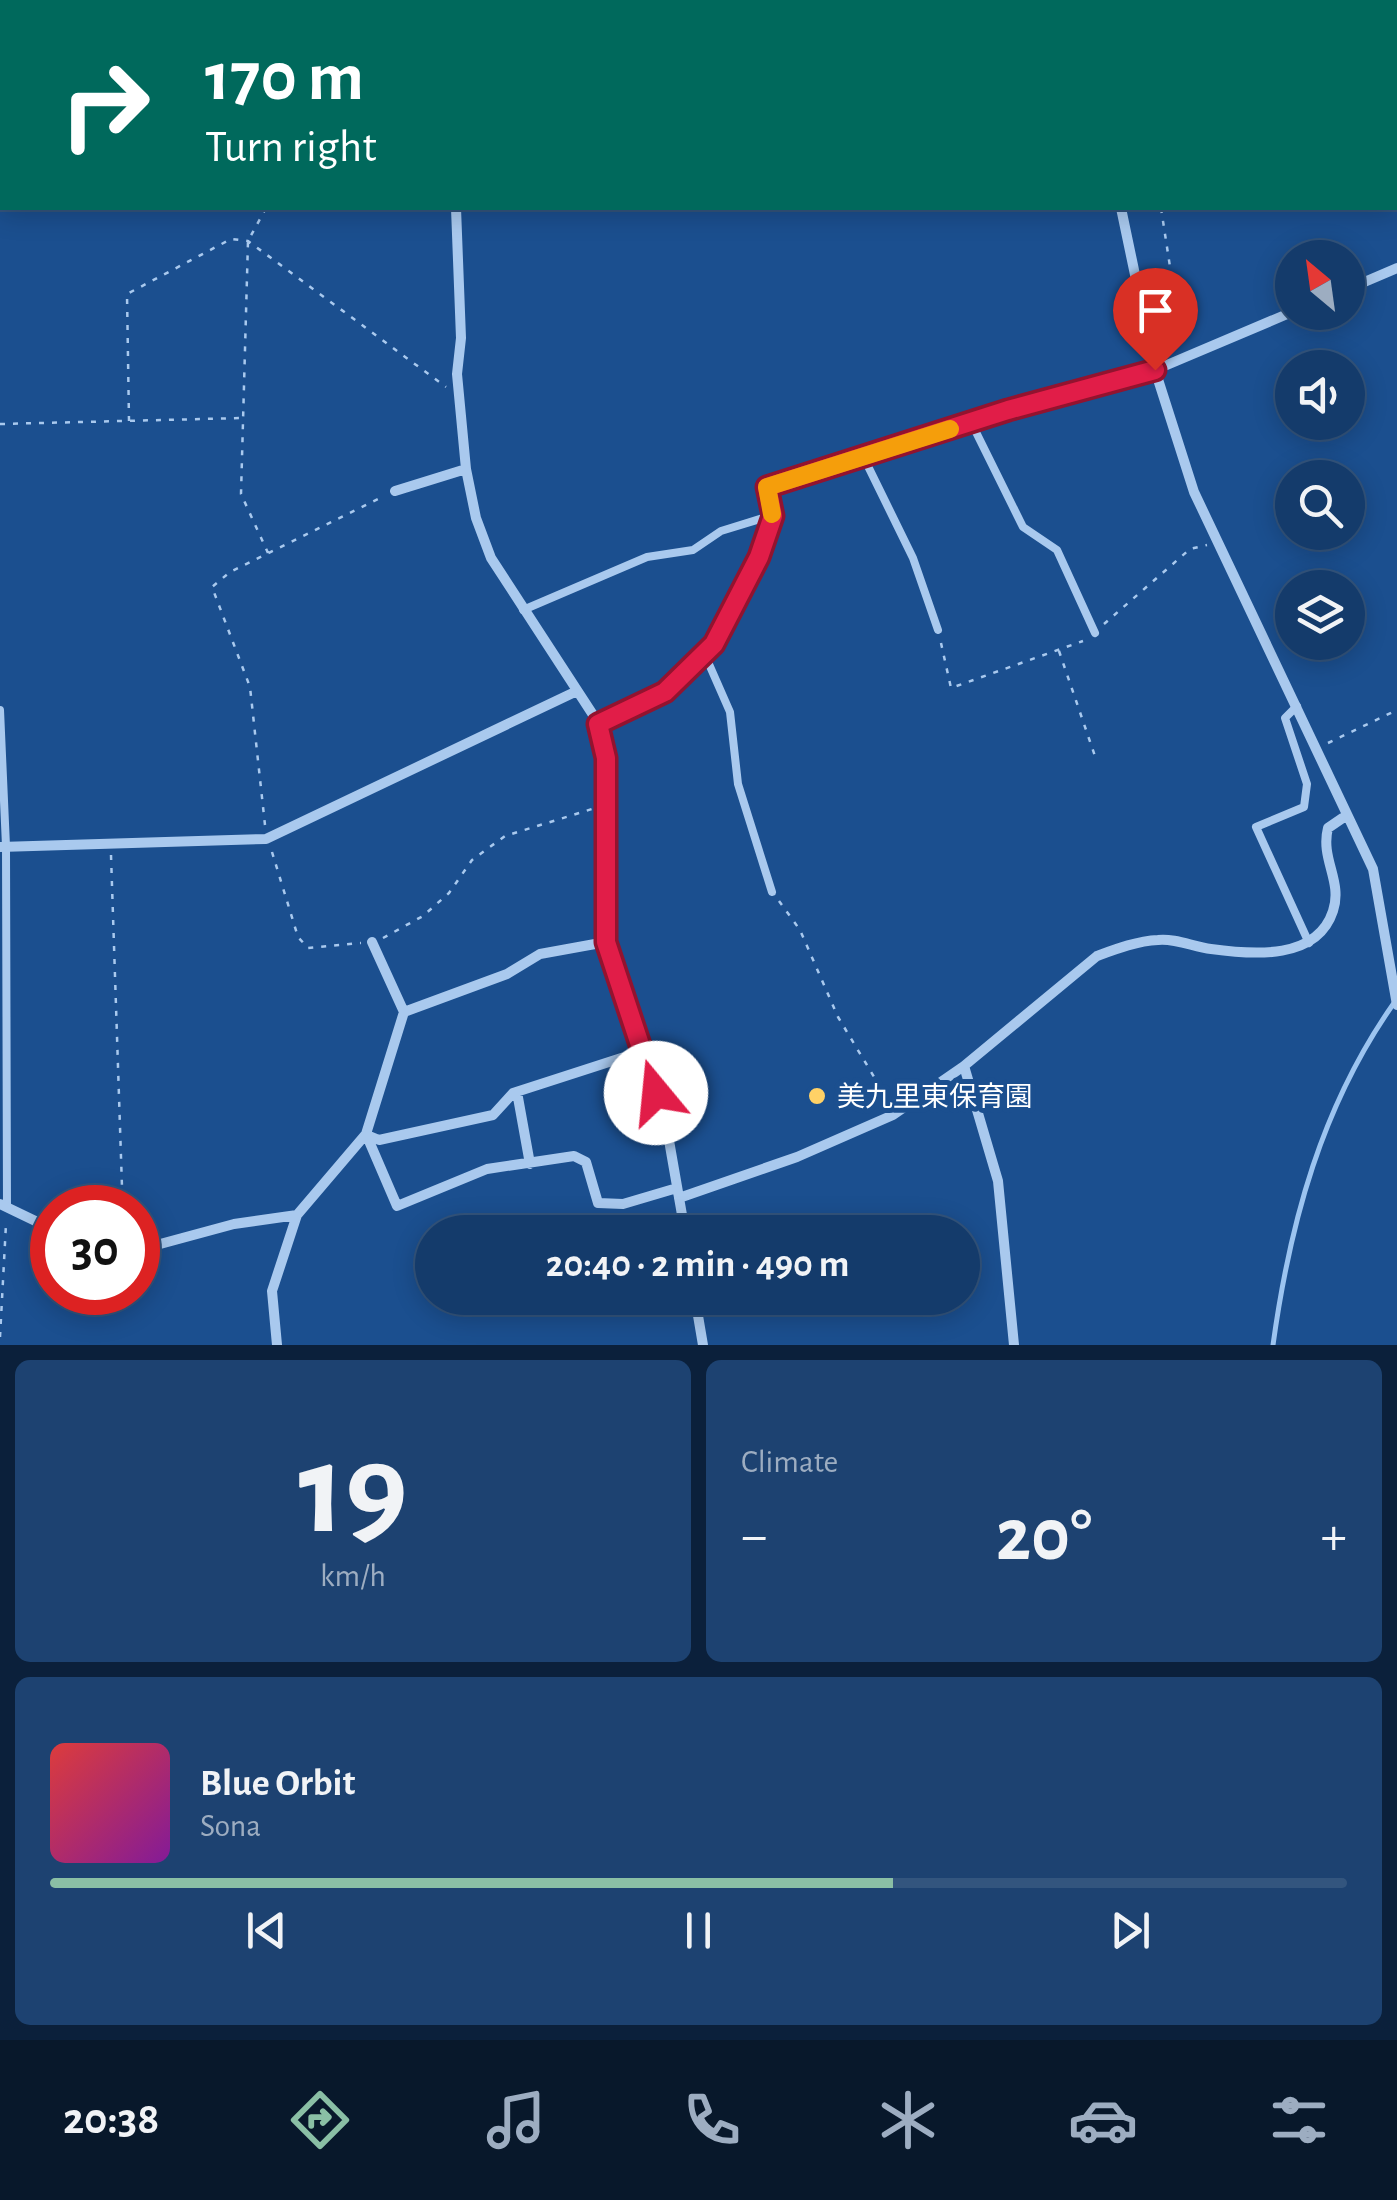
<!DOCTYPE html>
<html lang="en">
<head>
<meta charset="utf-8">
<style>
  body { margin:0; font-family:"Alegreya Sans","Noto Sans JP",sans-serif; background:#1d4271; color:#f1f3f6; height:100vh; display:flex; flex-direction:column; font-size:38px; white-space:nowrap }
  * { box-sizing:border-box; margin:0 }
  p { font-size:32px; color:#9dadc1 }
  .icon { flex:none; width:55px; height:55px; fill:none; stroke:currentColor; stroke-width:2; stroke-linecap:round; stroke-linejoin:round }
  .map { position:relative; height:1345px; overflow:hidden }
  .drawer { display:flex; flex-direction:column; gap:15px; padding:15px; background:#0b203b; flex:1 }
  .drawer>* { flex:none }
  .top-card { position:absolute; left:0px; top:0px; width:1398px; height:210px; box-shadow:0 5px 25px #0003,0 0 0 2px #33557e; background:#00695c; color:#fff; overflow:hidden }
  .needle { width:65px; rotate:331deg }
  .buttons { position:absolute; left:1275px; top:240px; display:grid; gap:20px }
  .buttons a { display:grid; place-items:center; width:90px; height:90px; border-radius:50%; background:#143b6b; box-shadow:0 5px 25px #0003,0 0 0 2px #33557e; font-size:50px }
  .speed { position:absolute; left:30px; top:1185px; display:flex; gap:20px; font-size:50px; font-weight:700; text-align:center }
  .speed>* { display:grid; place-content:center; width:130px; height:130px; border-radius:50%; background:#143b6b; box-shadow:0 5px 25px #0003,0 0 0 2px #33557e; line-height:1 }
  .speed .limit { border:15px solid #d22; background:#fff; color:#111 }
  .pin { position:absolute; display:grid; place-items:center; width:85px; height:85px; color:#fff; margin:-102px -42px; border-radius:50% 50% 50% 0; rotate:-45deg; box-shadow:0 0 10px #0007 }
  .pin .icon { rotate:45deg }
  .me { position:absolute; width:110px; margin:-55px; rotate:343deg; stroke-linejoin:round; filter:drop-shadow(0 0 8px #0008) }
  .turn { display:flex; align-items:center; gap:35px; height:210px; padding:0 40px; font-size:45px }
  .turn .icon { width:130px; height:130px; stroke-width:2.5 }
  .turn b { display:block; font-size:70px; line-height:85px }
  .big { font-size:75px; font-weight:600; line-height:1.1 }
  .drawer .tile { flex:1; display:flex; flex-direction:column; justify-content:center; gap:15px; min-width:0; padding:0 35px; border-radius:15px; background:#1d4271 }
  .drawer .dial { align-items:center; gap:0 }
  .dial b { font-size:130px; line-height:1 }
  .song { display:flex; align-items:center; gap:30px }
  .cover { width:120px; height:120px; border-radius:15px; background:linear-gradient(135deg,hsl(0 70% 55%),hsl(290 70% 35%)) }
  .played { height:10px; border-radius:5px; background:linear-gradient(90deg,#8abfa5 65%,#33557e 65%) }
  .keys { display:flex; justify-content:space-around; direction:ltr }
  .heat { display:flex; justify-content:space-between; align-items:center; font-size:55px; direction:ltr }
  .drawer .tiles { flex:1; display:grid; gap:15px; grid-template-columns:1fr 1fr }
  .tile:last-child { grid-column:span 2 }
  .trip { position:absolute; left:415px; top:1215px; width:565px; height:100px; border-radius:50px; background:#143b6b; box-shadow:0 5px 25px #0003,0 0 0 2px #33557e; font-weight:600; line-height:100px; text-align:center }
  .tabs { display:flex; height:160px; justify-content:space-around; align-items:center; background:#08182b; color:#9dadc1 }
  .tabs .icon { width:70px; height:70px }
  .tabs .on { color:#8abfa5 }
  .tabs b { font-size:45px; color:#f1f3f6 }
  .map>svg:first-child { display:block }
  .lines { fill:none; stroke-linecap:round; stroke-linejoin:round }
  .stream { stroke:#9cc4f0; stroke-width:5 }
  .path { stroke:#a9c9ee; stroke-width:2.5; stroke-dasharray:5 8; stroke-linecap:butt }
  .service { stroke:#a9c9ee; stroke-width:8 }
  .minor { stroke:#a9c9ee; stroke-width:10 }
  .route-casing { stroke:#92132f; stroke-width:25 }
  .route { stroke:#e11d48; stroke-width:18 }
  .slow { stroke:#f59e0b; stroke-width:18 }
  .poi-dot { fill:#ffd166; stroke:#1b4f8f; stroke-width:4 }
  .labels { text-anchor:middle; stroke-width:10; stroke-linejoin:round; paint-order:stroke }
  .poi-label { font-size:28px; fill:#fff; stroke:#1b4f8f; text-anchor:start }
</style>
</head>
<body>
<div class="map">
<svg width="1397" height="1345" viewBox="0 0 1397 1345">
  <rect width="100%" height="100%" fill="#1b4f8f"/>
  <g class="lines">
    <!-- stream -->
    <path class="stream" d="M1273,1345C1290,1222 1322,1105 1394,1003"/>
    <!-- path -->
    <path class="path" d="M1138,0V2
      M1340,2L1346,0
      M266,208L248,241L241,494L268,553
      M1161,208L1182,345
      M129,421L127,294L231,239L248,241L446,387
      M0,424L243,418
      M1104,624L1190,549L1207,545
      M941,643L951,688L1083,641
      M1059,651L1096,759
      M1328,743L1397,710
      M265,825L250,687L212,587L230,572L384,496
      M272,852L298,937L308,948L361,943
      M111,855L122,1187L118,1208
      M779,901L800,930L838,1017L888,1100
      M383,938L423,916L449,893L472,860L505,836L592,809
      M0,1337L6,1224"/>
    <!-- service -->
    <path class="service" d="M1040,0L1048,2
      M971,422L1023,527L1057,550L1095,633
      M864,458L913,558L938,630
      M523,610L647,557L693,550L721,531L773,515
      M705,655L730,712L738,784L772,892
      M1297,706L1285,718L1307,784L1304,807L1256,827L1309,943
      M0,710L6,846L7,1207"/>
    <!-- minor -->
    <path class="minor" d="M189,0L192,2
      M499,0L512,2
      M1000,0L1003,2
      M477,2L478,0
      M585,2V0
      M872,2L880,0
      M456,208L461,338L457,374L466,469L476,518L491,558L599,724L606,758V942L667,1129L685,1232
      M1121,208L1155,370L1194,492L1373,869L1397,1005
      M1348,289L1397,268
      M395,491L466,469
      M599,724L665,692L714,645L759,557L773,515L767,487L1007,410L1155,370L1292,312
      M0,847L266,839L577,691
      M404,1012L507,974L540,954L606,942
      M964,1066L1097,956C1116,949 1137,941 1158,940C1175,938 1194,947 1211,949C1254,955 1317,960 1333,911C1343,881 1320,859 1328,828L1347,815
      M517,1092L530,1164
      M366,1134L397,1206L487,1169L574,1156L586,1162L598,1203L623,1204L677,1188
      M367,1135L379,1140L493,1115L513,1093L643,1051
      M679,1198L797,1157L893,1115L964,1066L998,1181L1014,1345
      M0,1204L52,1229
      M138,1250L234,1224L297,1215
      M695,1298L703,1345
      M277,1345L272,1291L297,1215L366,1134L404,1012L372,942"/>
  </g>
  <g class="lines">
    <defs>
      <path id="route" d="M656,1093L606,942V758L598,724L665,692L714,644L759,557L773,516L767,487L1008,410L1155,370"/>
    </defs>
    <!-- route casing -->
    <use href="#route" class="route-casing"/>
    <!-- route -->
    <use href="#route" class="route"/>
    <!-- slow -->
    <path class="slow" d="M772,514L767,487L950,429"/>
  </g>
  <!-- markers -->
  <circle class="poi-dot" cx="817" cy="1096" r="10"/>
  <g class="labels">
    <!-- poi labels -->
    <g class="poi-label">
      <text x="837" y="1106">美九里東保育園</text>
    </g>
  </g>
</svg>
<div class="buttons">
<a><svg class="needle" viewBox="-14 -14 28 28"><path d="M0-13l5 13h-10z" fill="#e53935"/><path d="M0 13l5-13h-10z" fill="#9dadc1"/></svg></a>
<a><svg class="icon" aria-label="sound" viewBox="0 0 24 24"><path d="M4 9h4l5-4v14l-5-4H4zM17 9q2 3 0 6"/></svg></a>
<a><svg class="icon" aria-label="search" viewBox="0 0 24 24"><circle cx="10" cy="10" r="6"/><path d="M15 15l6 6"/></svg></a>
<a><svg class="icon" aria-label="layers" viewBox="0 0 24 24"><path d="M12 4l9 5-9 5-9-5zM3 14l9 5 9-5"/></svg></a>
</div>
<div class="speed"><div class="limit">30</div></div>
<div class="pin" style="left:1155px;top:370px;background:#d93025"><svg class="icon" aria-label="arrive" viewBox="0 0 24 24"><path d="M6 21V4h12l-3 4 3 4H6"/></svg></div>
<svg class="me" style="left:656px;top:1093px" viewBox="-20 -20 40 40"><circle r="19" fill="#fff"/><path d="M0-13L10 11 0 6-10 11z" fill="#e11d48"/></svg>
<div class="trip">20:40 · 2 min · 490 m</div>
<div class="top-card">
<div class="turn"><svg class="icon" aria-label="right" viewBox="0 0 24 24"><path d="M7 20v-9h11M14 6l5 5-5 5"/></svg><div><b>170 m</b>Turn right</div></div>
</div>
</div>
<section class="drawer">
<div class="tiles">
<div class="tile dial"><b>19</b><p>km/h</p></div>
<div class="tile"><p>Climate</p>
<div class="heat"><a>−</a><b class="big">20°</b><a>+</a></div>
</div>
<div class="tile">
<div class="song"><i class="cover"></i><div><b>Blue Orbit</b><p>Sona</p></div></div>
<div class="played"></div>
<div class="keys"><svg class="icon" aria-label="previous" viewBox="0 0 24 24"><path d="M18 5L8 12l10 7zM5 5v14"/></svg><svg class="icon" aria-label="pause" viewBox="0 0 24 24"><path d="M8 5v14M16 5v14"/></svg><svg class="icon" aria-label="next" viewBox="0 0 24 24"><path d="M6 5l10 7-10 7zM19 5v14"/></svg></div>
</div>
</div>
</section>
<nav class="tabs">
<b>20:38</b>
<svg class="icon on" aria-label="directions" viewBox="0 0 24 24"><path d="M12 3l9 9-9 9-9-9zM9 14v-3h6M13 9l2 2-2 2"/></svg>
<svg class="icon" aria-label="music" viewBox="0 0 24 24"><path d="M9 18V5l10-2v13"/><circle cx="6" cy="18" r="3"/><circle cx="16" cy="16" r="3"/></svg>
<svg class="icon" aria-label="phone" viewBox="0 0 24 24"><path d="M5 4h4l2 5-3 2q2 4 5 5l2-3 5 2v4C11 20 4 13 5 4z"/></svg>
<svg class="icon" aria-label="climate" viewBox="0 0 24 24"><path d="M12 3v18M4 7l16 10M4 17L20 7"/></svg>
<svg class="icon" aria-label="car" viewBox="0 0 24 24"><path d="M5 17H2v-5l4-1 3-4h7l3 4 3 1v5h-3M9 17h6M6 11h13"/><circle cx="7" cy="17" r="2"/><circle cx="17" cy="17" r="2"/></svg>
<svg class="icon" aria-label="filters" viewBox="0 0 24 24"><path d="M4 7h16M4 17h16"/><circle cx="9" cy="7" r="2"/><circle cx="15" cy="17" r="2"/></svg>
</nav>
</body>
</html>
